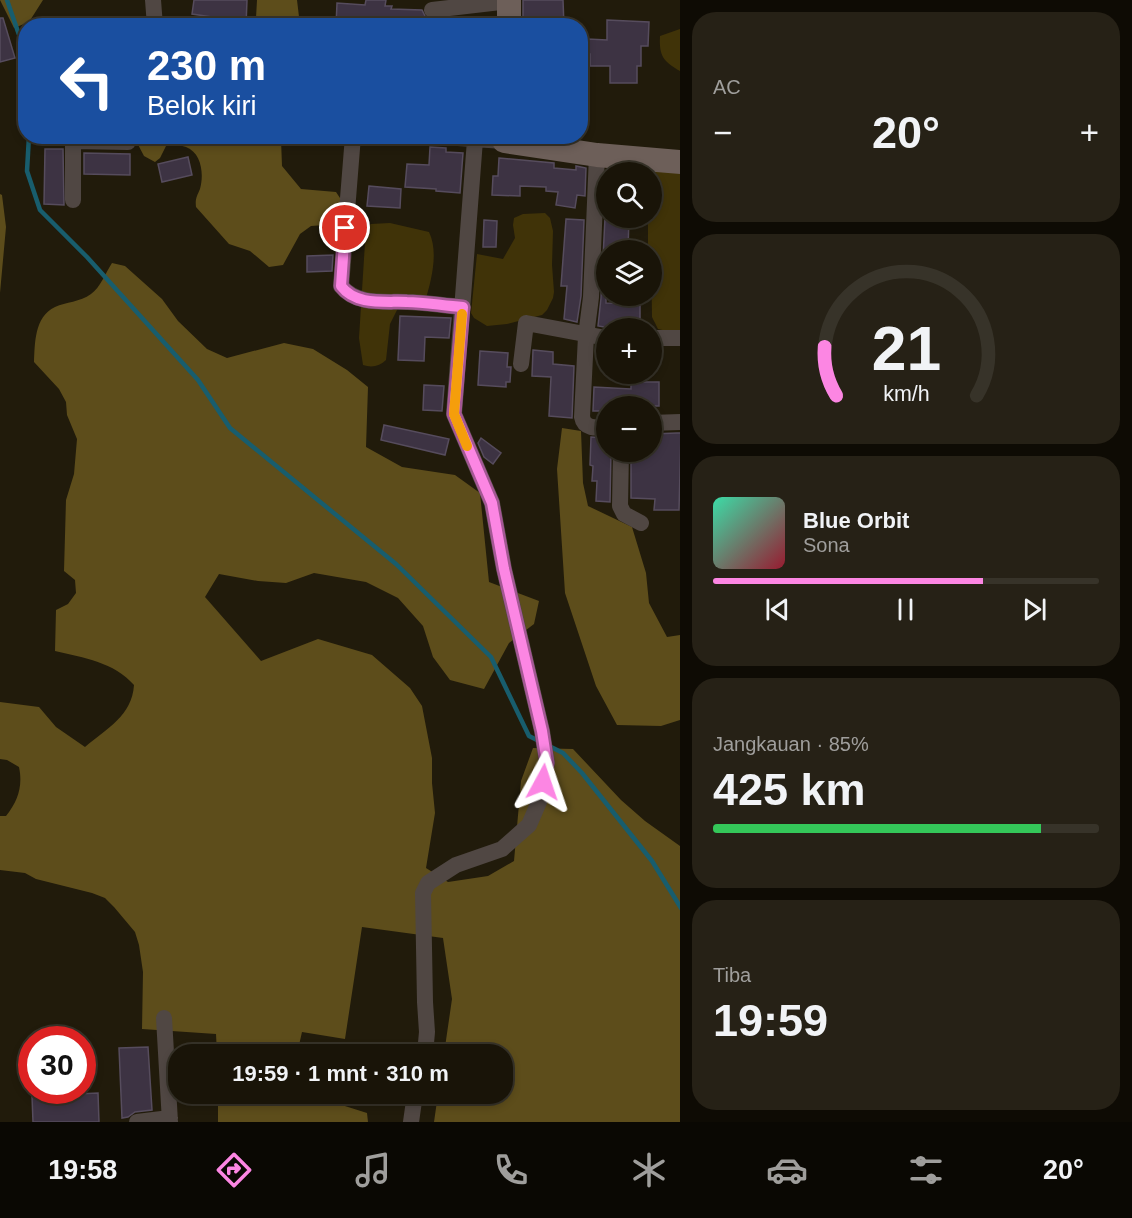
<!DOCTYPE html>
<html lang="id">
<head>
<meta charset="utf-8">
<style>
  body { margin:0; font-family:Helvetica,sans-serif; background:#262116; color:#f1f3f6; height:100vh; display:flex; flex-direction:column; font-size:22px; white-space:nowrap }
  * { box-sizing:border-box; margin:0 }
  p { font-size:20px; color:#9f9e9c }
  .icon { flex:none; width:33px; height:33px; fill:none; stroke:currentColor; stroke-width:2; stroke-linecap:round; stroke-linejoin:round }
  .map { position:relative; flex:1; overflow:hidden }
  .sheet { display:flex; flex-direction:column; gap:12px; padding:12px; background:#0e0b04; width:452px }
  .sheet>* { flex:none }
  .guide { position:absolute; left:18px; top:18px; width:570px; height:126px; border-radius:24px; box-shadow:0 3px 9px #0003,0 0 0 2px #373329; background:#1a4fa0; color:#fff; overflow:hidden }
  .controls { position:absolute; left:596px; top:162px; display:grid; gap:12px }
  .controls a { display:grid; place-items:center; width:66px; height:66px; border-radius:50%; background:#191408; box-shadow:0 3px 9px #0003,0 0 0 2px #373329; font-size:30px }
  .speed { position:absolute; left:18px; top:1026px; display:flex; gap:12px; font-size:30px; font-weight:700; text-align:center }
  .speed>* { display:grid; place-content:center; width:78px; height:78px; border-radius:50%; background:#191408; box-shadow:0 3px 9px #0003,0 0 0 2px #373329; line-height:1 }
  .speed .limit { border:9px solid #d22; background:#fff; color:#111 }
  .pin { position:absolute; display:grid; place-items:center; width:51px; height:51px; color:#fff; margin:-26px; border:3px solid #fff; border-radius:50%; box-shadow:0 2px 6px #0007 }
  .me { position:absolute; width:66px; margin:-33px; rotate:5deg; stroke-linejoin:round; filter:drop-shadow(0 0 4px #0008) }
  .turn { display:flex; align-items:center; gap:21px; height:126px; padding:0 30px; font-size:27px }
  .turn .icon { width:78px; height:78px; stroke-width:2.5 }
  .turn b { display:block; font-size:42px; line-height:51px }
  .big { font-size:45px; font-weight:800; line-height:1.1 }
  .sheet .widget { flex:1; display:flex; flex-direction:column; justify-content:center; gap:9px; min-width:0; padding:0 21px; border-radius:24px; background:#262116 }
  .sheet .dial { align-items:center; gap:0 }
  .dial svg { height:156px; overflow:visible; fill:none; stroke:#373329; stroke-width:7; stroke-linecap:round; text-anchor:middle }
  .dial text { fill:#f1f3f6; stroke:none }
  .song { display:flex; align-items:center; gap:18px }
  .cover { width:72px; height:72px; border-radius:9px; background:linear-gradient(135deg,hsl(160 70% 55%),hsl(350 70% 35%)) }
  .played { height:6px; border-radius:3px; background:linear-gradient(90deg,#fc86e3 70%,#373329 70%) }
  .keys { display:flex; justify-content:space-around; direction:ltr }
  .heat { display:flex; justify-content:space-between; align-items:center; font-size:33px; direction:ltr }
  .charge { height:9px; border-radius:4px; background:linear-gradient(90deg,#34c759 85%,#373329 0) }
  .trip { position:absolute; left:168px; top:1044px; width:345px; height:60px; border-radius:24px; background:#191408; box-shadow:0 3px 9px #0003,0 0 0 2px #373329; font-weight:800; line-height:60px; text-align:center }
  .tabs { display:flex; height:96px; justify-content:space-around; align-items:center; background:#0a0803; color:#9f9e9c }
  .tabs .icon { width:42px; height:42px }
  .tabs .on { color:#fc86e3 }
  .tabs b { font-size:27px; color:#f1f3f6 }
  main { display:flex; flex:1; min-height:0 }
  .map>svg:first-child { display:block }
  .green { fill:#403308 }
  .forest { fill:#5d4d1b }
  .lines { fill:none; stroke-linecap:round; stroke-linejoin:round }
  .stream { stroke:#185d6d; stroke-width:4.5 }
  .building { fill:#3d3343; stroke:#564c5d; stroke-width:1.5 }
  .street { stroke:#504743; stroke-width:16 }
  .secondary { stroke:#6d5f59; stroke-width:24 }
  .route-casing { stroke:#a45794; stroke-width:15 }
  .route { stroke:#fc86e3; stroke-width:10 }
  .slow { stroke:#f59e0b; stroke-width:10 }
</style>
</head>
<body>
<main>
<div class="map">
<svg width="681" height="1122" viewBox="0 0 681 1122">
  <rect width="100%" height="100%" fill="#211b0b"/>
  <!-- green -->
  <path class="green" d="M680,29H681L680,71C663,61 659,56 660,36Z
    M640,165L680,172V332H671L658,329L652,317L651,250H648V218H651V172H637Z
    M545,213L550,218L553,231L552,265L554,292L553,298L547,310L542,315L507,324L487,326L474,318L471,313L477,254L503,259L515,238L513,225L514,218L523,214Z
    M390,223L429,232C439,253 431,281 425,302L399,306L390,324L386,360C380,366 372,368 363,365L359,338L366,227L371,224Z"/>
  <!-- forest -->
  <path class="forest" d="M0,0H43L29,22L14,28Z
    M257,0H297L300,25H253L256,18Z
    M134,137H279L281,139L282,166L301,189L336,192L340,198V224L311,226L300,234L283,265L269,267L250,251L229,244L196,207C195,199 197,196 200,189C204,175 202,153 186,147C180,145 173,145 167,144L160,158L155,162L144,156Z
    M0,194L2,195L6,227L0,293Z
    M112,263L125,266L162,299L178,321L207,349L227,358L284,343L313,349L347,370L368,387L366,447L402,467L455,475L480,493L489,582L539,601L534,624L509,643L484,689L450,680L433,657L423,626L398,598L366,582L314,573L286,583L258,581L219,574L205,597L261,661L318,639L372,655L410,688L422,706L432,758V783L435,813L426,868L448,882L488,876L514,861L521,781L533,748L573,749L621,800L645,821L680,846V1122H434L438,1094H502V1054H444L452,999L443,938L362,927L345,1039L302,1032L297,1054H217L216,1034L142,1029L143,972L139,945L135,932L114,907L105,898L92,893L36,879L25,873L0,870V816H6C18,801 23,786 19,767L7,760L0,759V702L39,707L56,727L85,747C107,728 132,716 134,685C114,662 84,658 55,651L56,610L68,604L76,593L75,580L64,571L66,500L74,474L77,439L67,415L66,402L59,389L34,362C35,344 34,317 55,307C66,302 80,302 91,294C100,288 106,272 112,263Z
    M562,428L581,431L583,483L588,506L632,527L646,573L649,603L667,637L680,635V720L661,726L617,725L596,686L565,593L557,469Z
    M218,1094H307L367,1113L368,1122H218Z"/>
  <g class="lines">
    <!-- stream -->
    <path class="stream" d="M7,0L26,55
      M29,136L27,171L40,210L87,257L198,380L230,428L396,564L491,657L529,736L539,741
      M549,746L563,753L582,773L652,861L681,908"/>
  </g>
  <!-- building -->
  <path class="building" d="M194,0H247L246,26H225V19L192,14Z
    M366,0H386L385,6H392L391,9L422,10L426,18V26H336L337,3L365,5Z
    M523,0H563L564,26H535V23L523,22Z
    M0,18H3L15,58L0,62Z
    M607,20L649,22L648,46H641V66H637V83H610V66H590V54H588V39L607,40Z
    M430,147L446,148V152L463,153L460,193L436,191V189L405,187L407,164L429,165Z
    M45,149H63L64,205L44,204Z
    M84,153L130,154V175L84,174Z
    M188,157L192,175L162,182L158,164Z
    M499,158L554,163V168L576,170V166L586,168L585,196L577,195L575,208L556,205L558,192L546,191V187L520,186V196L492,195L493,176H498Z
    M369,186L401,189L400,208L367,206Z
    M605,218H629L628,250H606V303L640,304V328H610L598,326L601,298Z
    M566,219L584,220L581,296L577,322L564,319L567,286H561Z
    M484,220L497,221L496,247H483Z
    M333,255L332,271L307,272V256Z
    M400,316L451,318L449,338L425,337L424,361L398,360Z
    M533,350L553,352V364L574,366L572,418L549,416L551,377L532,376Z
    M480,351L508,353L507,367H511L510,382H506V387L478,385Z
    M631,382H659V406H606V411H593L594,387L631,389Z
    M424,385L444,386L442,411L423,410Z
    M384,425L449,439L445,455L381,440Z
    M677,433H681L679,510H654L655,499L631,498V452H651V434Z
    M591,437L606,438V452H611L610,502L596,501L597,481H592L593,466L590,465Z
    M481,438L501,453L493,464L484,457L478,443Z
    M148,1047L152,1110L135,1112L128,1117L122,1118L119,1048Z
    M98,1093L99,1122H33L32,1096Z"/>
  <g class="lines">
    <!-- street -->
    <path class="street" d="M153,0L155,26
      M432,10L509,1
      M75,26V25
      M353,136L341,286C357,306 385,301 407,302C425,302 444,306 463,307
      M427,136L504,141
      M73,141L128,142
      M597,155L591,297L586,336L582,417C584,429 596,428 606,427
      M73,200V136
      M651,338H681
      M521,364L526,323L606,338
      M651,423L681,422
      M621,452L620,506L624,514L641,523
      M164,1018L170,1122
      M425,1054L427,1032L425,1002L423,893L428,883L456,865L502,849L529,825L539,802L547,763L542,731L504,569L492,503L454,414L475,140
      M137,1122L170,1118
      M411,1122L415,1094"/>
    <!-- secondary -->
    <path class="secondary" d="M509,26V0
      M504,136V141L597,155L681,162"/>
  </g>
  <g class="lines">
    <defs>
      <path id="route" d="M345,228L341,286C356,306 385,301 407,302C425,302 444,306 463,307L454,414L492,503L504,569L542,731L547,763L543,782"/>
    </defs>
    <!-- route casing -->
    <use href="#route" class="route-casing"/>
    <!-- route -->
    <use href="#route" class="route"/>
    <!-- slow -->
    <path class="slow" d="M462,314L454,414L467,446"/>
  </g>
</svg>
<div class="controls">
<a><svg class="icon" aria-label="search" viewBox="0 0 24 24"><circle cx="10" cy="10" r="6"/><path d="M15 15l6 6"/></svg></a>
<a><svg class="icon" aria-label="layers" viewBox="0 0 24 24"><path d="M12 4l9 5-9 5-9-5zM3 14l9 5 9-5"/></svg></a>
<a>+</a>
<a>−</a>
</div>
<div class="speed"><div class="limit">30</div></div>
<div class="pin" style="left:345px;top:228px;background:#d93025"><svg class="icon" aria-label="arrive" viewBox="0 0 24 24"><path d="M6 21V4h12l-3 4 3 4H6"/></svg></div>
<svg class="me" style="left:543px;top:782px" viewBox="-20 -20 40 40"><path d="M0-17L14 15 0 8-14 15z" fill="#fc86e3" stroke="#fff" stroke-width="4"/></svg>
<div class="trip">19:59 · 1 mnt · 310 m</div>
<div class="guide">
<div class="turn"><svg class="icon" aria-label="left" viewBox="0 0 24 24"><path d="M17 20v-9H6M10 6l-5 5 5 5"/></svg><div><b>230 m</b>Belok kiri</div></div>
</div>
</div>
<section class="sheet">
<div class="widget"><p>AC</p>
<div class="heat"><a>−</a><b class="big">20°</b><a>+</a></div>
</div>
<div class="widget dial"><svg viewBox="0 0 100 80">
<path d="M14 69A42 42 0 1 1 86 69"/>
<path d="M14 69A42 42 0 0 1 8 44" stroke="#fc86e3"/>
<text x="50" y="56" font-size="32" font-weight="700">21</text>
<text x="50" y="72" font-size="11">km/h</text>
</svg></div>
<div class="widget">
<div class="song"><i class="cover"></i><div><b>Blue Orbit</b><p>Sona</p></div></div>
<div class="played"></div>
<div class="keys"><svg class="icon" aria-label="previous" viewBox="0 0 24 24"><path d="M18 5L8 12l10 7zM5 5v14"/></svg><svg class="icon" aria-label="pause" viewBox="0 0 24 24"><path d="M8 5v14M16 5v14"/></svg><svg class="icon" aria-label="next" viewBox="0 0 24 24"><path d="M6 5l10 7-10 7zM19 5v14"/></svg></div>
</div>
<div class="widget"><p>Jangkauan · 85%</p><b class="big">425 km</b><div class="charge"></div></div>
<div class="widget"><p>Tiba</p><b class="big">19:59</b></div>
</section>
</main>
<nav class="tabs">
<b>19:58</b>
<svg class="icon on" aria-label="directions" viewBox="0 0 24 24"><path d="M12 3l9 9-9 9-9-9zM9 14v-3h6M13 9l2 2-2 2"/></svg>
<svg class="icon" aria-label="music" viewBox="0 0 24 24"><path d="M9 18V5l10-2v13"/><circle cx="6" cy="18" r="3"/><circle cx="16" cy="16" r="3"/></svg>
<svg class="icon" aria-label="phone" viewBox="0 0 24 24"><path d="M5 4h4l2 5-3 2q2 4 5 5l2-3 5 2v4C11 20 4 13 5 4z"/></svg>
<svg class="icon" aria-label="climate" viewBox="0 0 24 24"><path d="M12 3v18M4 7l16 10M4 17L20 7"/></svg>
<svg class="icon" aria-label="car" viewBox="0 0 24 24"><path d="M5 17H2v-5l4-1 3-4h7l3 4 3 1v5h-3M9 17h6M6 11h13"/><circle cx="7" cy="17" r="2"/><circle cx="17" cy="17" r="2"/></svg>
<svg class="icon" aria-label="filters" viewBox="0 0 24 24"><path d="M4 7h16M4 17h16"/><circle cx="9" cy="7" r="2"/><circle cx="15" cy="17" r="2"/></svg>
<b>20°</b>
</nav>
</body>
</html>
